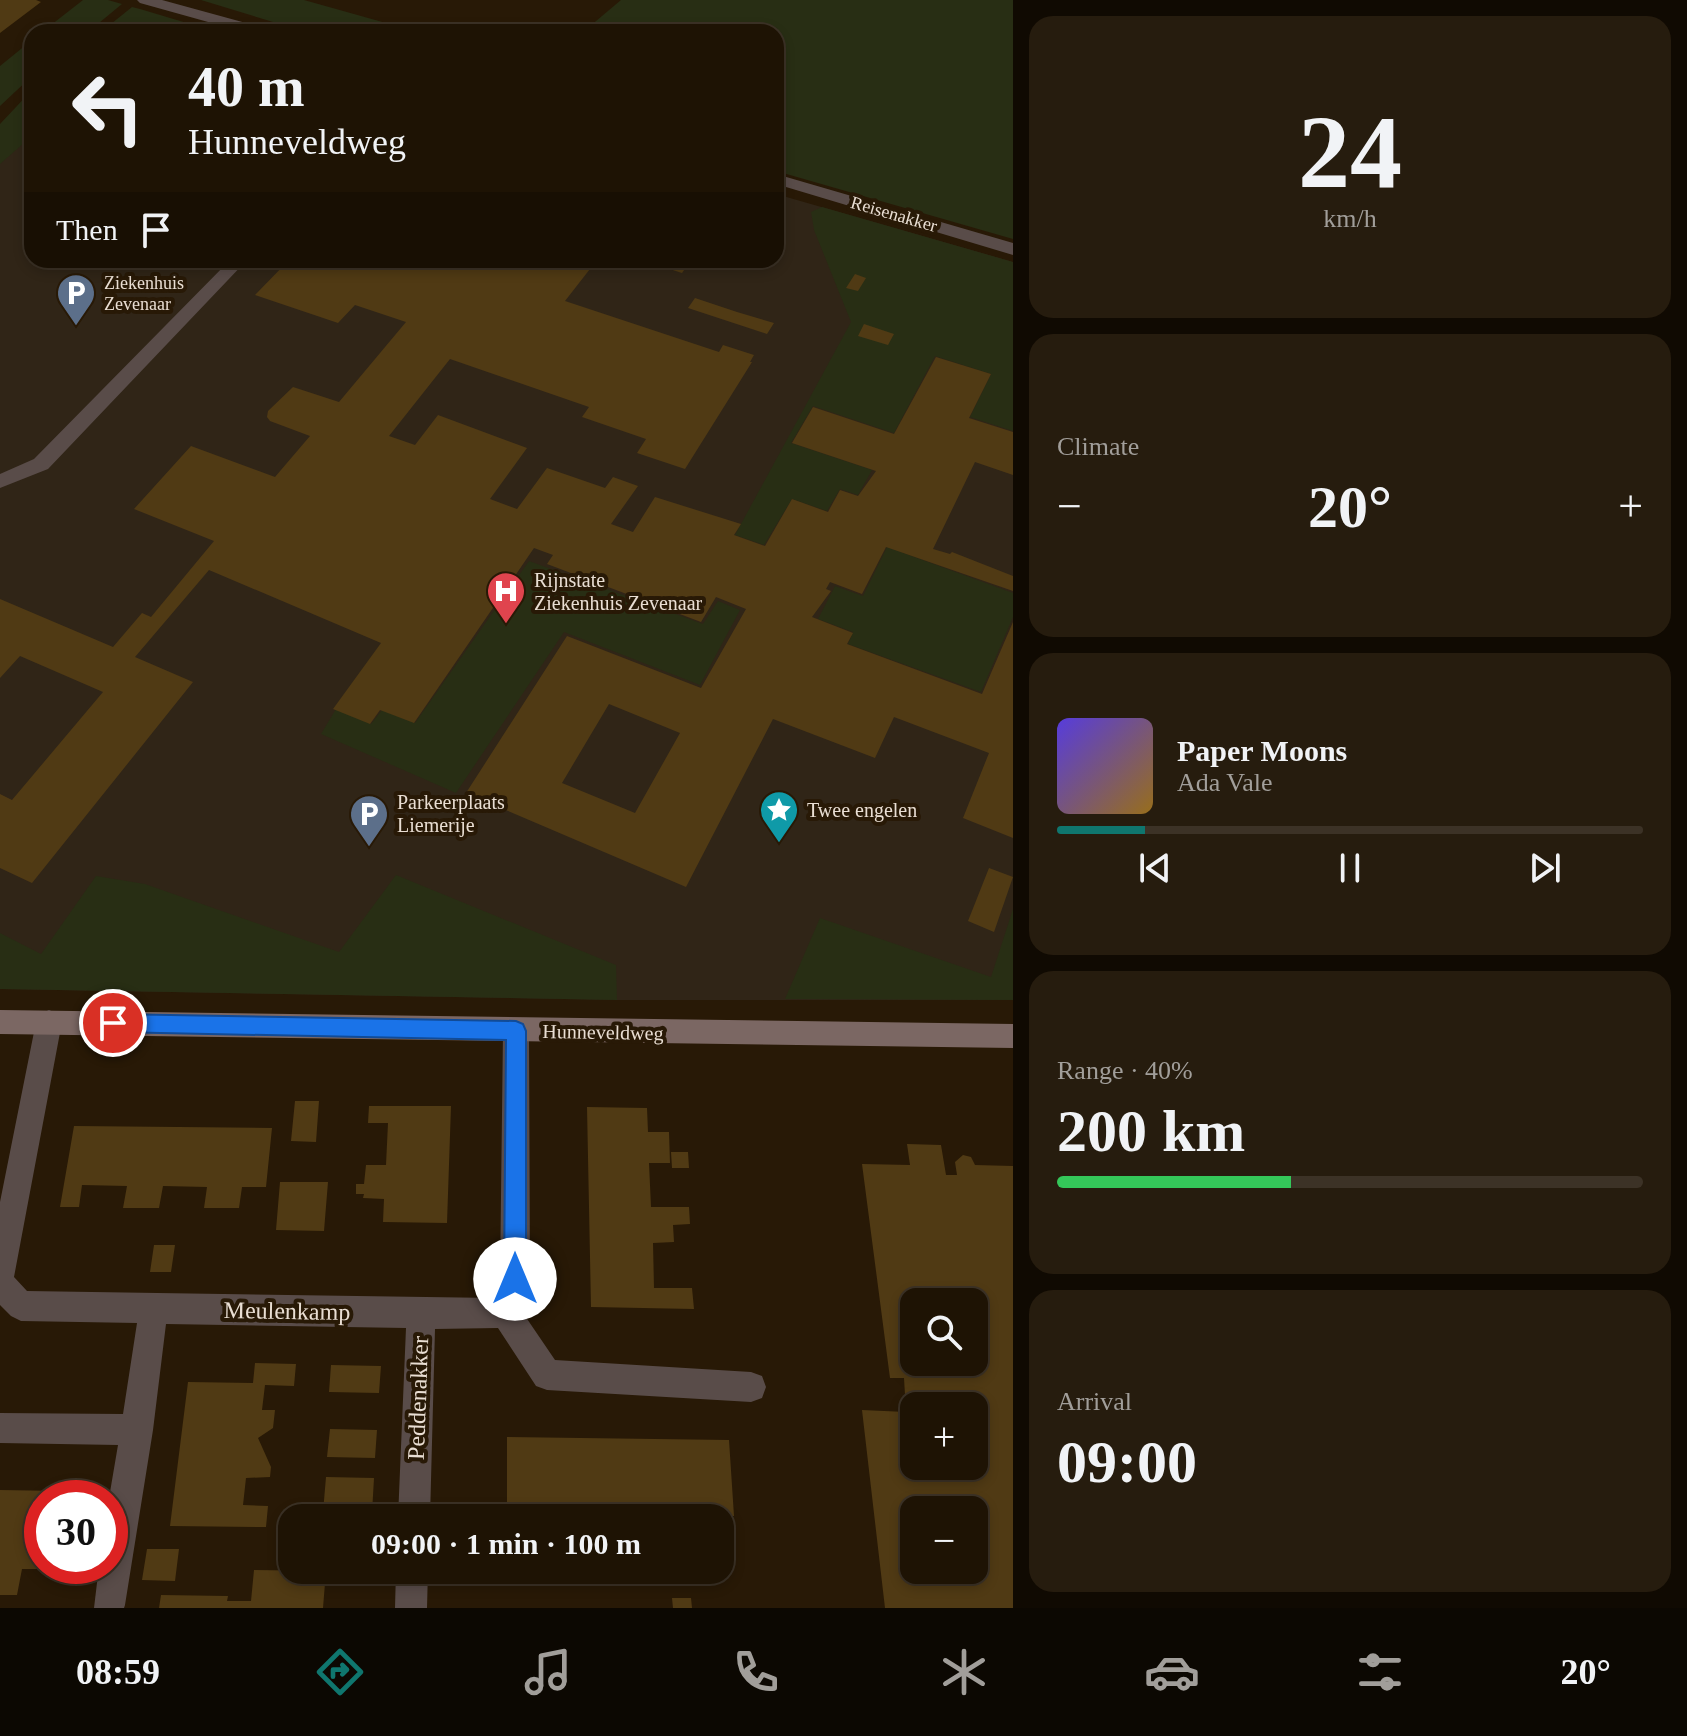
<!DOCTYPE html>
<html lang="en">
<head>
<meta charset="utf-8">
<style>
  body { margin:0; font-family:"Times New Roman",serif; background:#261c0e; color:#f1f3f6; height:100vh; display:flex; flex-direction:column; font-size:30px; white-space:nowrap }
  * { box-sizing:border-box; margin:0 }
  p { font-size:26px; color:#a19e9a }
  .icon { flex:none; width:44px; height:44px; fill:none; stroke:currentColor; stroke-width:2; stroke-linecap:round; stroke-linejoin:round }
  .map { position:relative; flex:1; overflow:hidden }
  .side { display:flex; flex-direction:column; gap:16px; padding:16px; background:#100a02; width:674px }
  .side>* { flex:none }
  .guide { position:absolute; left:24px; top:24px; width:760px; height:244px; border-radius:24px; box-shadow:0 4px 12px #0003,0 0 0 2px #3c3226; background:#1e1304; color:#f1f3f6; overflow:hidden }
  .controls { position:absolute; left:900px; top:1288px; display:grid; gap:16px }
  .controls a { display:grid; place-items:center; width:88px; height:88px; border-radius:16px; background:#1e1304; box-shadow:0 4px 12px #0003,0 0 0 2px #3c3226; font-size:40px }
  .speed { position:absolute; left:24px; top:1480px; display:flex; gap:16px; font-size:40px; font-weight:700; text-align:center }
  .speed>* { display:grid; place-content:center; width:104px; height:104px; border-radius:50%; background:#1e1304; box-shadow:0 4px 12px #0003,0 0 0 2px #3c3226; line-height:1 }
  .speed .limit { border:12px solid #d22; background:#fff; color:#111 }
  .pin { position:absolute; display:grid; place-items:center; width:68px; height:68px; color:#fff; margin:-34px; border:4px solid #fff; border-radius:50%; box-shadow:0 2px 8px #0007 }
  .me { position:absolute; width:88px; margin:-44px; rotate:0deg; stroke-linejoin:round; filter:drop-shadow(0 0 6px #0008) }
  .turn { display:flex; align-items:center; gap:28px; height:168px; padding:0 32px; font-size:36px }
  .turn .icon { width:104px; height:104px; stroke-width:2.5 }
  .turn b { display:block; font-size:56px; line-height:68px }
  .then { display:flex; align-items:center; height:76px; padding:0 32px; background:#0003; gap:16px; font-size:30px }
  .big { font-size:60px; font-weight:600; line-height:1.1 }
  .side .widget { flex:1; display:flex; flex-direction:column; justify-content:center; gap:12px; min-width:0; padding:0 28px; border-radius:24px; background:#261c0e }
  .side .dial { align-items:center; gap:0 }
  .dial b { font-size:104px; line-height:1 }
  .song { display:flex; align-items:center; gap:24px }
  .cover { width:96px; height:96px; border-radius:12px; background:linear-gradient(135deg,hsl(250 70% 55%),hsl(40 70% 35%)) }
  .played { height:8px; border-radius:4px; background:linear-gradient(90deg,#0f766e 15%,#3c3226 15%) }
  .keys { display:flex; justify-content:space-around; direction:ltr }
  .heat { display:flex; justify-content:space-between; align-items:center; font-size:44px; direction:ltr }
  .charge { height:12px; border-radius:6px; background:linear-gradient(90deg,#34c759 40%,#3c3226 0) }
  .trip { position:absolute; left:278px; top:1504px; width:456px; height:80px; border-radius:24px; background:#1e1304; box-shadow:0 4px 12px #0003,0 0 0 2px #3c3226; font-weight:600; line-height:80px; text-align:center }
  .tabs { display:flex; height:128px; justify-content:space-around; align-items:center; background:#0c0802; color:#a19e9a }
  .tabs .icon { width:56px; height:56px }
  .tabs .active { color:#0f766e }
  .tabs b { font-size:36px; color:#f1f3f6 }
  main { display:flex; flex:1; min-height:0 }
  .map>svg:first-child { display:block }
  .medical { fill:#302517 }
  .green { fill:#282e14 }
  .building { fill:#503a14; fill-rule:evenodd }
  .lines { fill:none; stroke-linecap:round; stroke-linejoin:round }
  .lane { fill:#594c49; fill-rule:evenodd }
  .street { fill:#594c49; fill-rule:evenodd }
  .secondary { fill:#7b6763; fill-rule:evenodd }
  .route { fill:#1a73e8; stroke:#114b97; stroke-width:2 }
  .labels { text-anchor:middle; stroke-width:8; stroke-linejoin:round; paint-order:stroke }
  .far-street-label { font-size:18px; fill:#e9ded3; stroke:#281906 }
  .far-poi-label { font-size:18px; fill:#e9ded3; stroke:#281906; text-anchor:start }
  .poi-label { font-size:20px; fill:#e9ded3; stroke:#281906; text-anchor:start }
  .street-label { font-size:20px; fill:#e9ded3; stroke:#281906 }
  .near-street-label { font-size:24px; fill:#e9ded3; stroke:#281906 }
</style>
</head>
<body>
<main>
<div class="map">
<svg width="1013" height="1608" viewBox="0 0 1013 1608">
  <rect width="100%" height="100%" fill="#281906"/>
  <!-- medical -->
  <path class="medical" d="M32,132V260H776V194L1013,262V1000H617L0,989V160Z"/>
  <!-- green -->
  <path class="green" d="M83,0H108L122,4L88,32H42Z
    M201,0H304L418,32H306Z
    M621,0H1013V239L776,171V32H583Z
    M132,7L140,9L217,32H101Z
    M32,40V76L0,106V66Z
    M32,90V136L0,164V124Z
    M822,207L1013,262V431L970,417L991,374L935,356L894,433L813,406L791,443L872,470L858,495L840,489L827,511L792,499L764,545L735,535L851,322L814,230L811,212Z
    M887,547L1013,593V617L981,692L848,644L853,632L818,619L835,586L863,596Z
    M529,561L703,624L718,601L740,610L700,685L564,632L456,793L321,734L336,709L371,724L382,710L415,723Z
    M396,875L616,965L617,1000L0,989V933L41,954L96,876L145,884L339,952Z
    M1013,909V1000L785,999L820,918L991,977Z"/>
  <!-- building -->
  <path class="building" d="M0,0H36L41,2L0,33Z
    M289,260H597L565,301L719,352L723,345L754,355L750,362H752L685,469L637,453L646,439L582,417L589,407L450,359L389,436L415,445L438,415L527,448L490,499L517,509L547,468L605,488L613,477L638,486L611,524L633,532L655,497L741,524L734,535L765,546L792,499L828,512L840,490L858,496L876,471L792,443L813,407L894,434L936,357L991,374L969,418L1013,432V475L975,462L933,549L950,554L952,552L1013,576V591L886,547L862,594L830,582L826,589L831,591L812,617L853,633L847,644L982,694L1013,622V838L963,818L989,753L894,717L875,758L773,719L686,887L466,793L567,636L701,688L746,609L716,597L701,622L547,564L553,555L534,548L414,723L380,710L370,724L333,709L381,643L209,570L135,657L193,682L32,883L0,868V794L12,800L103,692L20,656L0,678V599L113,647L142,613L151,617L214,541L134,509L191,446L275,477L310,436L270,421L267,417L268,411L293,387L339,402L406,322L355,305L338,323L255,295ZM609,704L680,733L635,813L562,783Z
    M642,260H691L682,273Z
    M855,274L866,278L858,291L846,288Z
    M695,298L737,312L774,323L767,334L688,308Z
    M864,324L894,334L888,345L858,336Z
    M989,868L1013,877L994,932L968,921Z
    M295,1101H319L316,1142L291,1141Z
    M369,1106H451L447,1223L383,1222L384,1199L363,1198L364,1194H356V1184H364L366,1165H386L388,1123H368Z
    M587,1107L647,1108L648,1132H669L670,1163H649L651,1207H689L690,1224L673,1225L674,1242L653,1243L654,1288H692L694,1309L591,1307Z
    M74,1126L272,1128L266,1187H242L239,1208H204L207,1187L163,1186L159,1208H123L127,1186L82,1185L79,1207H60Z
    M907,1144L941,1145L946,1175H957L955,1162L963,1155L971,1157L975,1165L1013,1166V1608H885L862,1410L906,1412L904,1378H890L862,1164L910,1165ZM914,1302H974V1362H914ZM914,1406H974V1466H914ZM914,1510H974V1570H914Z
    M671,1152H688L689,1168H672Z
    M280,1182H328L324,1231L276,1230Z
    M154,1245H175L171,1272H150Z
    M255,1363L296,1364L294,1386L265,1385L262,1410H275L273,1428L258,1438L271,1467L270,1477L246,1478L243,1505L268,1506L266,1527L170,1526L188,1382L253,1383Z
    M331,1365L381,1366L379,1393L329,1392Z
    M330,1429L377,1430L375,1458L327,1457Z
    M507,1437L729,1440L734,1516L667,1518V1514H617V1518H578V1513L527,1512V1518H507Z
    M326,1477L374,1478L372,1513L323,1512Z
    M0,1490L61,1491L59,1498H42V1566H48V1569H22L17,1595H0Z
    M147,1549H179L175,1581L142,1580Z
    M254,1570L326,1571L323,1608H159L161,1595L228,1596L227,1601H251Z
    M672,1598H691L692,1608H673Z"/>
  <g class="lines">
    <!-- lane -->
    <path class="lane" d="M230,260H247L48,469L0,488V474L34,459Z"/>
    <!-- street -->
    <path class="street" d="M137,0H162L268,29L270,32H244L140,3Z
      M776,174L1013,243V255L776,184Z
      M49,1010L58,1014L62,1022L14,1277L27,1291L495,1298L500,1279L503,1031L507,1022L516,1019L525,1022L529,1031L530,1279L521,1310L555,1360L751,1372L762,1376L766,1387L762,1398L751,1402L547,1390L536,1386L498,1328L435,1329L430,1518H398L406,1328L166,1324L153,1430L125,1605L124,1608H94L99,1566H110L109,1498L118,1445L0,1443V1413L123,1414L137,1323L21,1321L11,1316L0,1305V1202L36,1022L40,1014Z
      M396,1570H428L427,1608H395Z"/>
    <!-- secondary -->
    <path class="secondary" d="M0,1010L1013,1024V1048L0,1034Z"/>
  </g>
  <!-- route -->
  <path class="route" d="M113,1014L516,1021L523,1024L526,1031V1279L523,1287L515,1290L507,1287L504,1279L506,1040L113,1032L106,1029L103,1023L106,1017Z"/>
  <!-- icons -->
  <defs>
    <symbol id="parking-pin" viewBox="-11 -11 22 30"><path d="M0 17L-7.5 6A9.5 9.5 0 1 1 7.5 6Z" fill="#5c6f8a" stroke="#281906"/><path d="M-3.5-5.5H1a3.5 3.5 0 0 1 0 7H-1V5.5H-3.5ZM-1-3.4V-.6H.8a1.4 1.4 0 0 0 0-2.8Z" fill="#fff"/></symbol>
    <symbol id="hospital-pin" viewBox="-11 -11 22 30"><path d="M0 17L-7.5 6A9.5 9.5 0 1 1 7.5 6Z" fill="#e0444e" stroke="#281906"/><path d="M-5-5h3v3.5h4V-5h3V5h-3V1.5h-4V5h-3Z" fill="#fff"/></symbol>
    <symbol id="sight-pin" viewBox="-11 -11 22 30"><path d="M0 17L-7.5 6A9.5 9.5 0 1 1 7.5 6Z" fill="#0f9aa8" stroke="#281906"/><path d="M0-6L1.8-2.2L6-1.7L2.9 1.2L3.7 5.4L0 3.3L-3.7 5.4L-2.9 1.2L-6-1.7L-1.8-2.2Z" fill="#fff"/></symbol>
  </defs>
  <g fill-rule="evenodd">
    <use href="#parking-pin" x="54" y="271" width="44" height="60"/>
    <use href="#hospital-pin" x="484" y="569" width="44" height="60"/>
    <use href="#sight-pin" x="757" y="788" width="44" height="60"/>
    <use href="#parking-pin" x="347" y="792" width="44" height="60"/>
  </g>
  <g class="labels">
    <!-- far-street labels -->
    <g class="far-street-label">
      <text transform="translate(894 214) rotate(16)" y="6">Reisenakker</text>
    </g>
    <!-- far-poi labels -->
    <g class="far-poi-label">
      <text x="104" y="289">Ziekenhuis<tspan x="104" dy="21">Zevenaar</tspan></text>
    </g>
    <!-- poi labels -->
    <g class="poi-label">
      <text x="534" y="587">Rijnstate<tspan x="534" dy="23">Ziekenhuis Zevenaar</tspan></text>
      <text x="397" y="809">Parkeerplaats<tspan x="397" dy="23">Liemerije</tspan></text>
      <text x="807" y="817">Twee engelen</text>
    </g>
    <!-- street labels -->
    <g class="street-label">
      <text transform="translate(603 1032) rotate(1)" y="7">Hunneveldweg</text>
    </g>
    <!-- near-street labels -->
    <g class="near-street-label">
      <text transform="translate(287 1311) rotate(1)" y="8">Meulenkamp</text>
      <text transform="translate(418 1398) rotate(-88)" y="8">Peddenakker</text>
    </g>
  </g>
</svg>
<div class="controls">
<a><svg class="icon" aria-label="search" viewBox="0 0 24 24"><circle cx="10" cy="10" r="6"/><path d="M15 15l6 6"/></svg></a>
<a>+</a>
<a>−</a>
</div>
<div class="speed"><div class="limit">30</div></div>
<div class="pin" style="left:113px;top:1023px;background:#d93025"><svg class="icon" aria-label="arrive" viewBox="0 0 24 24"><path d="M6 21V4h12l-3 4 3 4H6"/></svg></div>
<svg class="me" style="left:515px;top:1279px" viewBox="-20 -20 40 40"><circle r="19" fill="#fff"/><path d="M0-13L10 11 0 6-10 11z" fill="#1a73e8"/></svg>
<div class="trip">09:00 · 1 min · 100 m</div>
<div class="guide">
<div class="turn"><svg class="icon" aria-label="left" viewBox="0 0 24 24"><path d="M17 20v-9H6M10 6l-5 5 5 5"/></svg><div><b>40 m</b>Hunneveldweg</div></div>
<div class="then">Then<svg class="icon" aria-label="arrive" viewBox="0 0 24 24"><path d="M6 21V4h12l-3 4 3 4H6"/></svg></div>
</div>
</div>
<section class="side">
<div class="widget dial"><b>24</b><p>km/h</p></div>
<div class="widget"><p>Climate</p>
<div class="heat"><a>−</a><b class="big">20°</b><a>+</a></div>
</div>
<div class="widget">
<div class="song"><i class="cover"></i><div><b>Paper Moons</b><p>Ada Vale</p></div></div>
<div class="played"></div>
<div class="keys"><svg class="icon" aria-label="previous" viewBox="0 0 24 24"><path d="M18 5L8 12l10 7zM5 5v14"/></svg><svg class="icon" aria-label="pause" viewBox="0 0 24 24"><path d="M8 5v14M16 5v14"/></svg><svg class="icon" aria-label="next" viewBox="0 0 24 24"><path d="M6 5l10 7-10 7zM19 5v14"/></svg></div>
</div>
<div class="widget"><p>Range · 40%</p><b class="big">200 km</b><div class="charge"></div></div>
<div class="widget"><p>Arrival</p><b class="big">09:00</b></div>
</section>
</main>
<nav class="tabs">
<b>08:59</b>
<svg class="icon active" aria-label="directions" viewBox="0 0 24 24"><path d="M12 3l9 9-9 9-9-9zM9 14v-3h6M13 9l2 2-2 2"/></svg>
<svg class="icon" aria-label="music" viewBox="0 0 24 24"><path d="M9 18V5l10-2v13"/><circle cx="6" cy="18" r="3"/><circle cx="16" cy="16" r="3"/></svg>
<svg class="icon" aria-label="phone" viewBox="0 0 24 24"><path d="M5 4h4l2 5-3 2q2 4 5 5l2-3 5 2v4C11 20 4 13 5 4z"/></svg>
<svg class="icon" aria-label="climate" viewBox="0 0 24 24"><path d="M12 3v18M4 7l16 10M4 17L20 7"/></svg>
<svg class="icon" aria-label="car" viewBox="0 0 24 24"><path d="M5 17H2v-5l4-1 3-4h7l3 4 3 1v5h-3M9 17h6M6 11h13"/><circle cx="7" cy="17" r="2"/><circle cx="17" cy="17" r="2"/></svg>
<svg class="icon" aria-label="filters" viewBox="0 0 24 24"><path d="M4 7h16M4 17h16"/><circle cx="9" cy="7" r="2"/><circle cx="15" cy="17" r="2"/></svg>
<b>20°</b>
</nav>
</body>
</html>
